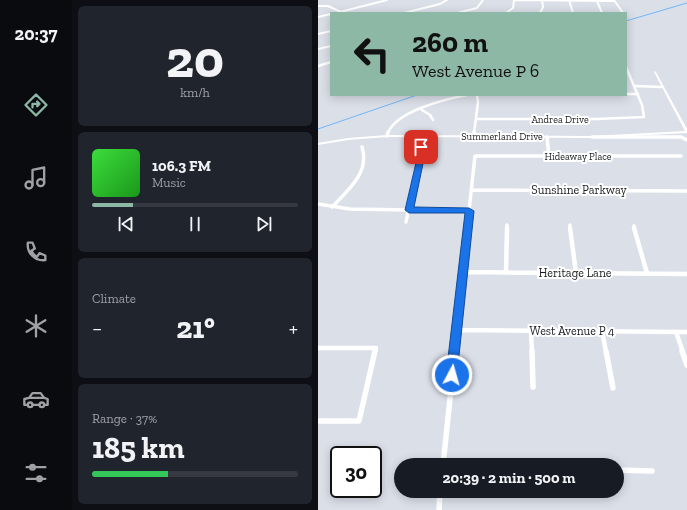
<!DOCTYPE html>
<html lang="en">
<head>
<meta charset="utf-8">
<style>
  body { margin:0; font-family:"Zilla Slab",serif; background:#20242c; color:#f1f3f6; height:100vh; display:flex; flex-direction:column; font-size:15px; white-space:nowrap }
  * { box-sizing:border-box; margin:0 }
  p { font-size:13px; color:#9ea1a6 }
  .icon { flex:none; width:22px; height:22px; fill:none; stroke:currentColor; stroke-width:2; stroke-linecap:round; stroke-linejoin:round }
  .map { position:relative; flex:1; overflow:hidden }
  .details { display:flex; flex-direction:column; gap:6px; padding:6px; background:#0d0f14; width:246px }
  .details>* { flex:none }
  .top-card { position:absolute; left:12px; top:12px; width:297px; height:84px; border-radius:0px; box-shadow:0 2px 10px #0003; background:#8eb8a6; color:#111; overflow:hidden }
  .speed { position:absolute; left:12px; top:446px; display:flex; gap:8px; font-size:20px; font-weight:700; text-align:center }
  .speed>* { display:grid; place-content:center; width:52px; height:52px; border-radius:50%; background:#171b24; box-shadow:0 2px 10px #0003; line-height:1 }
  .speed .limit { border:2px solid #111; border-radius:6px; background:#fff; color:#111 }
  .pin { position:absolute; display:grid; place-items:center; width:34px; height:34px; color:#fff; margin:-17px; border-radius:8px; box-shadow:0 2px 6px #0006 }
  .me { position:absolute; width:44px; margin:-22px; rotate:6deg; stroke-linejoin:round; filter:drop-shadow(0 0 3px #0008) }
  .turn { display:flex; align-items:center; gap:14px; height:84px; padding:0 16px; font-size:18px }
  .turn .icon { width:52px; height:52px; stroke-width:2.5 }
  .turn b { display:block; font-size:28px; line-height:34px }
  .big { font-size:30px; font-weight:800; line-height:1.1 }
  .details .widget { flex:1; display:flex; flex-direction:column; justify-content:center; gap:6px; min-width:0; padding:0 14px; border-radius:6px; background:#20242c }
  .details .dial { align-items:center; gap:0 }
  .dial b { font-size:52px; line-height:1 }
  .song { display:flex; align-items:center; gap:12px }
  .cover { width:48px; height:48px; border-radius:6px; background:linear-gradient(135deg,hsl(120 70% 55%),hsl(120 70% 35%)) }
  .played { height:4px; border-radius:2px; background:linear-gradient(90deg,#8eb8a6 20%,#363941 20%) }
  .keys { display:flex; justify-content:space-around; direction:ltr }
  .heat { display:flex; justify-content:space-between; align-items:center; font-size:22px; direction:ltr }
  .charge { height:6px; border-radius:3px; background:linear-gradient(90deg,#34c759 37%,#363941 0) }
  .trip { position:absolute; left:76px; top:458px; width:230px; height:40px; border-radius:20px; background:#171b24; box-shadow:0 2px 10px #0003; font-weight:800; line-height:40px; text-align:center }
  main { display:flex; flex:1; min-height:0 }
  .menu { display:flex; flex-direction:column; width:72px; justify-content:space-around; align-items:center; background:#090b0e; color:#9ea1a6 }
  .menu .icon { width:28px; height:28px }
  .menu .on { color:#8eb8a6 }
  .menu b { font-size:18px; color:#f1f3f6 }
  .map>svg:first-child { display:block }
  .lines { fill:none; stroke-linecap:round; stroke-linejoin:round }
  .stream { stroke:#6fb8fc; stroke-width:1 }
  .minor-far4 { stroke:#fff; stroke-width:2 }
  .minor-far3 { stroke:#fff; stroke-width:2.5 }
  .minor-far2 { stroke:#fff; stroke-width:3.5 }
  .minor-far1 { stroke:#fff; stroke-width:4.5 }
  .minor { stroke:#fff; stroke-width:5.5 }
  .tertiary { fill:#fff; fill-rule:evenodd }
  .route { fill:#1a73e8; stroke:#114b97 }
  .labels { text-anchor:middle; stroke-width:4; stroke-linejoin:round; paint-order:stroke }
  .far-street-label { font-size:10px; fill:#1a1c1f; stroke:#fff }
  .street-label { font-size:12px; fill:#1a1c1f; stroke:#fff }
</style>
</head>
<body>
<main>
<nav class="menu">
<b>20:37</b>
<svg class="icon on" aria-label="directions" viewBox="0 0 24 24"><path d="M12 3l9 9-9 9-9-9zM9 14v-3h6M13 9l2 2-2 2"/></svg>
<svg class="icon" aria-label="music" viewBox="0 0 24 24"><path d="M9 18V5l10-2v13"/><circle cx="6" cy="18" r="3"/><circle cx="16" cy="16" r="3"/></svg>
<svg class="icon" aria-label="phone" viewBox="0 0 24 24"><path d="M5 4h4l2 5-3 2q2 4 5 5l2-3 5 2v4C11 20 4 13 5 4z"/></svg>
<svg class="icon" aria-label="climate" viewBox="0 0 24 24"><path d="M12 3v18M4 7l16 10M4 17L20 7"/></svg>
<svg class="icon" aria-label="car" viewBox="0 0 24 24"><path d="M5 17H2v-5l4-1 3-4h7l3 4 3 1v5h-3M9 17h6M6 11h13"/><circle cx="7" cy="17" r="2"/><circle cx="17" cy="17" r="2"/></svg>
<svg class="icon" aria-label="filters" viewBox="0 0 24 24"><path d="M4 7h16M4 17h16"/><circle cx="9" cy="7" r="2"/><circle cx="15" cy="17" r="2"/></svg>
</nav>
<section class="details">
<div class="widget dial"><b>20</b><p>km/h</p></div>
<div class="widget">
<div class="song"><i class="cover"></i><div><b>106.3 FM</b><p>Music</p></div></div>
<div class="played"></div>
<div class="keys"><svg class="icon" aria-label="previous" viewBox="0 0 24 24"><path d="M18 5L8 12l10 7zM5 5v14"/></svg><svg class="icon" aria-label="pause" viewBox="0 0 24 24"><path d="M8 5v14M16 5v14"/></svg><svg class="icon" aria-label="next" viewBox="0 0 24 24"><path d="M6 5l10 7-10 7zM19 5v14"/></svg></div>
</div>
<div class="widget"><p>Climate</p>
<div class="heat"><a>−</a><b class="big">21°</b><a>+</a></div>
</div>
<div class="widget"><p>Range · 37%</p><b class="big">185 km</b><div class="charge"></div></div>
</section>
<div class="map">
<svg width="369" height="510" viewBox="0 0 369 510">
  <rect width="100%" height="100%" fill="#dbdfe8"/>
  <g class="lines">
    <!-- stream -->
    <path class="stream" d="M308,21L369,3
      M0,129L99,95"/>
    <!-- minor-far4 -->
    <path class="minor-far4" d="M196,0L296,1
      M251,0L255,13
      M296,0L305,13
      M279,1L284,13
      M0,6H10L23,12
      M18,13L69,0
      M86,13L122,4L129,0
      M139,13L159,8L165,0
      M188,13L195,8L196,0
      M222,13L225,7L224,0
      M0,17L13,14
      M0,34L13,31
      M0,49L13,46"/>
    <!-- minor-far3 -->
    <path class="minor-far3" d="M0,66L13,62
      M317,86L344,87
      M308,94H320
      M104,110L112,115L115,120
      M158,119H278L326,117L324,105L308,67
      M70,133C78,111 128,99 149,95
      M156,133L160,102L159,95"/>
    <!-- minor-far2 -->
    <path class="minor-far2" d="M69,136L70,132
      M156,136V132
      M229,137L231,156
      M274,137H363L369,140
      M153,190L369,191
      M0,204L32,209L151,211
      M14,207C30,190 52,173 44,147
      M88,222L103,147
      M252,225V229
      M316,226L317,229
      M149,229L157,156H363
      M189,229V225"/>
    <!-- minor-far1 -->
    <path class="minor-far1" d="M252,228L258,273
      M316,228L329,273
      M144,272L369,274
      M188,272L189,228
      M138,330L369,332
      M213,331L214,352
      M284,331L288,352
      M358,332L365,352
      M0,348H58L57,352
      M137,352L150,228"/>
    <!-- minor -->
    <path class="minor" d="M214,351L215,387
      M288,351L295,388
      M364,351L369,365
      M0,421H41L57,351
      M125,465L137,351
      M299,470L334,471
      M121,510L122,491"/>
    <!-- tertiary -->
    <path class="tertiary" d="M336,71L338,72L369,129V133L273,138L69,137L30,140L0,145V143L30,138L69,135L273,136L367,131L336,72Z"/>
  </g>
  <!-- route -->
  <path class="route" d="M103,145L106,147L107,154L96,207L151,208L156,211L139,375L138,378L134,380L130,378L128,375L147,213H91L87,210L100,154L99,147Z"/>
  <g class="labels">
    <!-- far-street labels -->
    <g class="far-street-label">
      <text x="242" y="123">Andrea Drive</text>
      <text x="184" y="140">Summerland Drive</text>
      <text x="260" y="160">Hideaway Place</text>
    </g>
    <!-- street labels -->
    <g class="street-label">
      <text x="261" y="194">Sunshine Parkway</text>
      <text x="257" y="277">Heritage Lane</text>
      <text x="254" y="335">West Avenue P 4</text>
    </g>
  </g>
</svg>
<div class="speed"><div class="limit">30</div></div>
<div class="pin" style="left:103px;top:147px;background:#d93025"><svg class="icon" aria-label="arrive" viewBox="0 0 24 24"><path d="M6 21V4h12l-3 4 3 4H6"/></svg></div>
<svg class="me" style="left:134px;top:375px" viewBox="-20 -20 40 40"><circle r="17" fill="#1a73e8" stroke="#fff" stroke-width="3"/><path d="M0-11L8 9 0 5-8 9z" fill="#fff"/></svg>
<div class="trip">20:39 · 2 min · 500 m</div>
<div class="top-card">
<div class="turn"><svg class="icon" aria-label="left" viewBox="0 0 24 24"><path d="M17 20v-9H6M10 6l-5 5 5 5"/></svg><div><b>260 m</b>West Avenue P 6</div></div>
</div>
</div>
</main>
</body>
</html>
